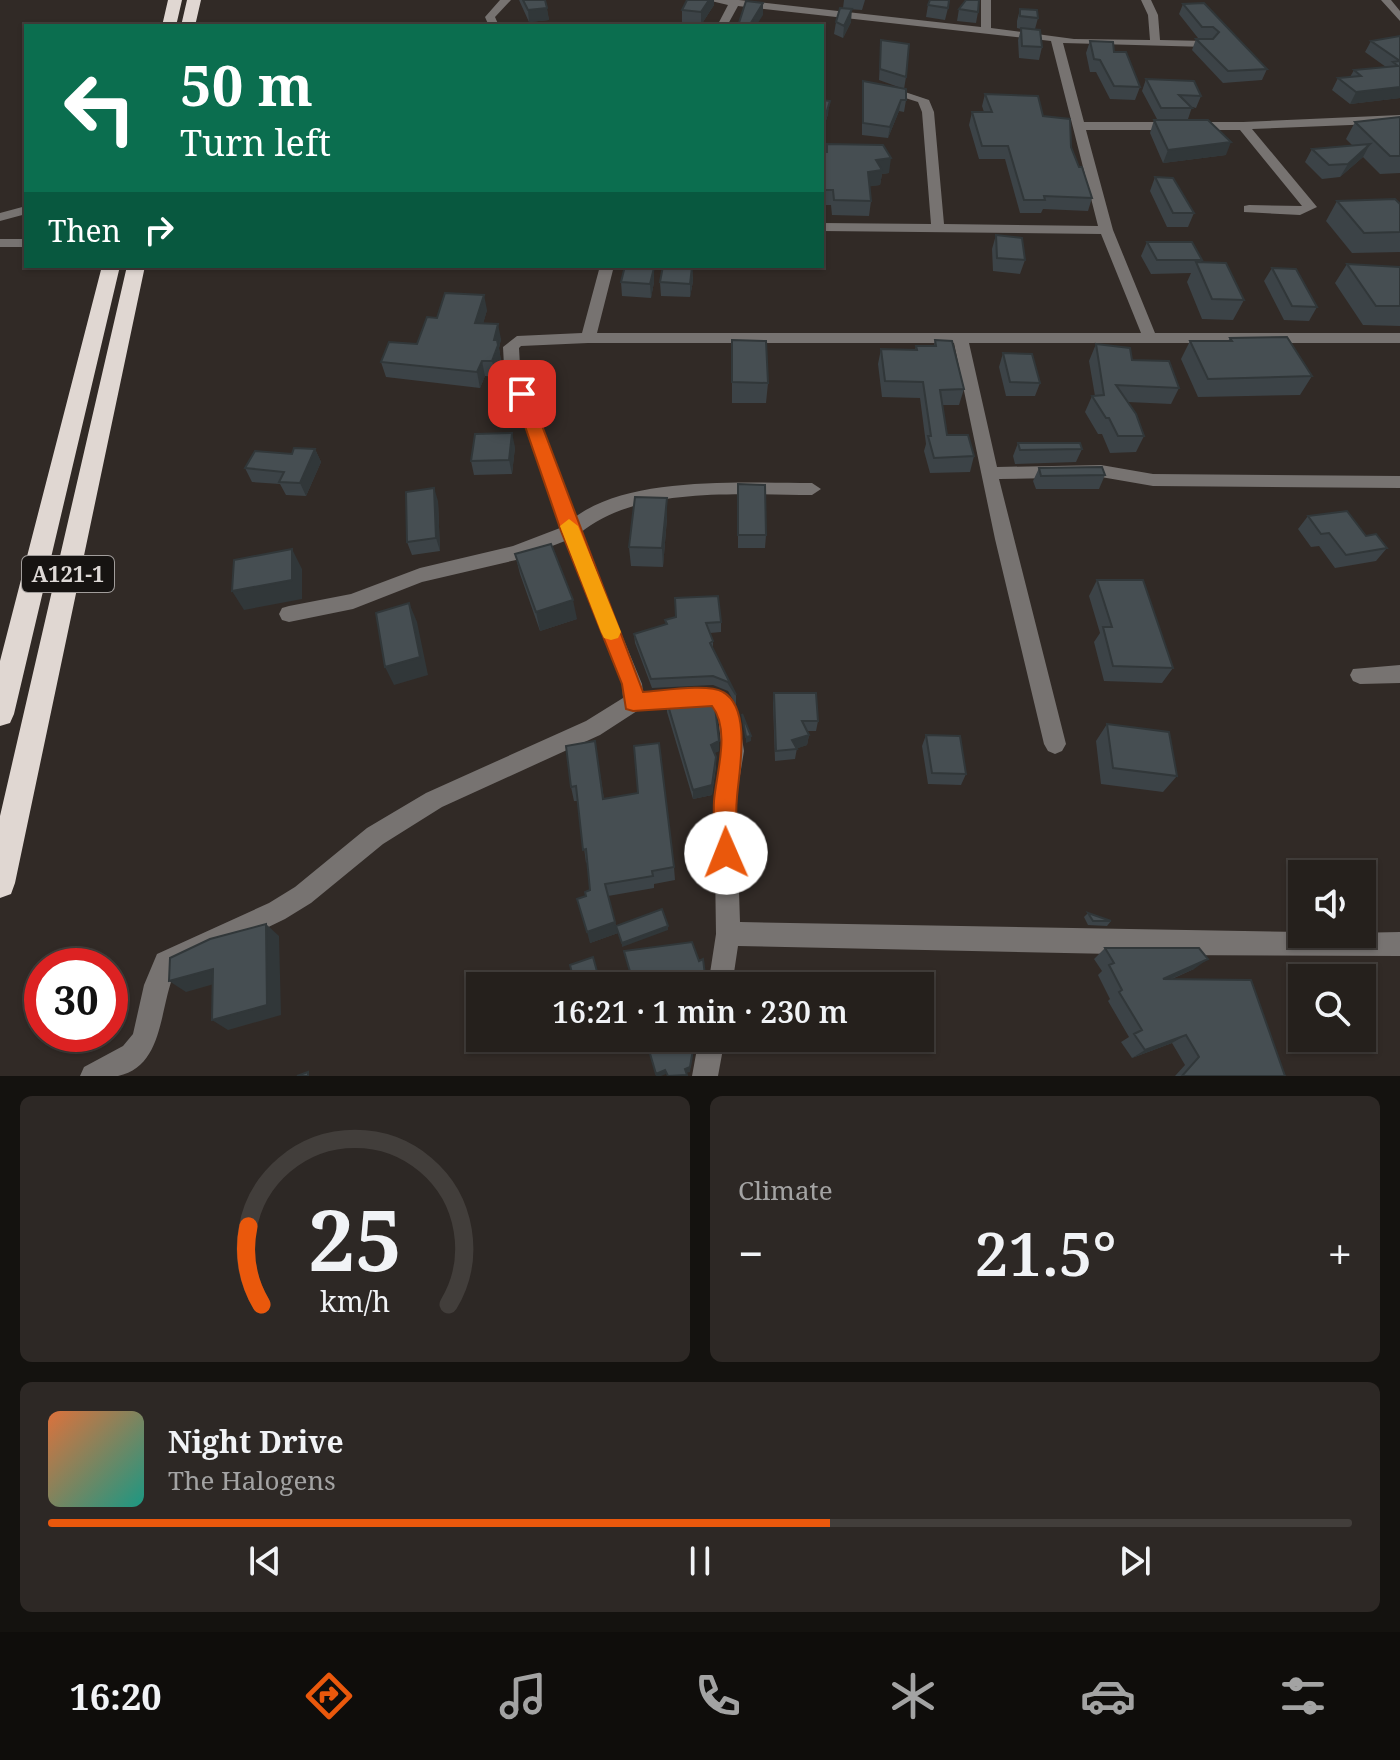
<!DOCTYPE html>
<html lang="en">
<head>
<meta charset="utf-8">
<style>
  body { margin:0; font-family:"Noto Serif",serif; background:#2d2825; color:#f1f3f6; height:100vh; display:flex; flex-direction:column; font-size:30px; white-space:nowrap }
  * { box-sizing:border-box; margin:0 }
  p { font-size:26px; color:#a3a3a3 }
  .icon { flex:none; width:44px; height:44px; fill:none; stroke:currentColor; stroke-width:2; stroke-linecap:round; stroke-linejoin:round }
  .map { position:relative; height:1076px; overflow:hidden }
  .drawer { display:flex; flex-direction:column; gap:20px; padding:20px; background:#14120f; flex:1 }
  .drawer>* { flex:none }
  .top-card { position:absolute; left:24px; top:24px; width:800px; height:244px; border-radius:0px; box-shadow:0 2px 6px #0004,0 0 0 2px #423e3b; background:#0b6e4f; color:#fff; overflow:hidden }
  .buttons { position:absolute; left:1288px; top:860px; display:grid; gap:16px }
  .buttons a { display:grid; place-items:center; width:88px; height:88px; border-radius:0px; background:#25201c; box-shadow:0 2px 6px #0004,0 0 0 2px #423e3b; font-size:40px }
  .speed { position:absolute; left:24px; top:948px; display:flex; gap:16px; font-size:40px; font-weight:700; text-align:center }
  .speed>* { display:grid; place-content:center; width:104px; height:104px; border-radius:50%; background:#25201c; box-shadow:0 2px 6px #0004,0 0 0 2px #423e3b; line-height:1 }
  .speed .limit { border:12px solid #d22; background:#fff; color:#111 }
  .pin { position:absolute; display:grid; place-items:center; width:68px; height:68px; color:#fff; margin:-34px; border-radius:16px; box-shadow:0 4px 12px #0006 }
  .me { position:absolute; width:88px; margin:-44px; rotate:359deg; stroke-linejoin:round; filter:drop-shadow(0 0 6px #0008) }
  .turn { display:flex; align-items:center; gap:28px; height:168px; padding:0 24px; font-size:36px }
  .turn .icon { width:104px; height:104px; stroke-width:2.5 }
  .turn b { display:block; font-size:56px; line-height:68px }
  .then { display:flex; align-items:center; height:76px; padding:0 24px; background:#0003; gap:16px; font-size:30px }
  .big { font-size:60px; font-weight:600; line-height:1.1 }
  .drawer .widget { flex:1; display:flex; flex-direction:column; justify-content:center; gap:12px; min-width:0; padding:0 28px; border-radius:12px; background:#2d2825 }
  .drawer .dial { align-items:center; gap:0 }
  .dial svg { height:208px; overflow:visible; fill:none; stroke:#423e3b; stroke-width:7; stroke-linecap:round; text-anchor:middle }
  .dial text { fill:#f1f3f6; stroke:none }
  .song { display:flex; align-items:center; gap:24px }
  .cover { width:96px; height:96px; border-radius:12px; background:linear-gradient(135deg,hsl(20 70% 55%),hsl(170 70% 35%)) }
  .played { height:8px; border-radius:4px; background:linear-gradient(90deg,#ea580c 60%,#423e3b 60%) }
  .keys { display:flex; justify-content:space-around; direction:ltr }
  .heat { display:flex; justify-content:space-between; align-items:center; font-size:44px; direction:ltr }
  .drawer .tiles { flex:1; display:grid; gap:20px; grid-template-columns:1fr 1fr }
  .widget:last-child { grid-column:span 2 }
  .trip { position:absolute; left:466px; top:972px; width:468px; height:80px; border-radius:0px; background:#25201c; box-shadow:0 2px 6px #0004,0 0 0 2px #423e3b; font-weight:600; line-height:80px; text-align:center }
  .menu { display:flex; height:128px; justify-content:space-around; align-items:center; background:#0f0d0b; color:#a3a3a3 }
  .menu .icon { width:56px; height:56px }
  .menu .on { color:#ea580c }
  .menu b { font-size:36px; color:#f1f3f6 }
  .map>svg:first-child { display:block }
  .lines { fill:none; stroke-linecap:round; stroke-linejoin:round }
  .minor { fill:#777371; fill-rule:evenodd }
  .highway { fill:#e0d7d2; fill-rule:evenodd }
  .wall { fill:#3c4347 }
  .shaded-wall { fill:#313739 }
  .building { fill:#464e52; stroke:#313739; stroke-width:2 }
  .route { fill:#ea580c; stroke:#983908; stroke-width:2 }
  .slow { fill:#f59e0b }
  .labels { text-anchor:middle; stroke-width:8; stroke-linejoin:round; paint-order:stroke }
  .shield { fill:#161311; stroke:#a19d9b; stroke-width:2 }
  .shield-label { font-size:22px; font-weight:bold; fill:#ddd8d6 }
</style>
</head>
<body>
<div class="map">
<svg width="1400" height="1076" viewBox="0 0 1400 1076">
  <rect width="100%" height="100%" fill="#312a26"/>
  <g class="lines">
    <!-- minor -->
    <path class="minor" d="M500,0H511L495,17L499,26H489L485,17Z
      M707,0H739L981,27V0H991V28L1074,39L1150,40L1148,15L1141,0H1151L1158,15L1160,40L1207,41L1212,44L1207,47L1063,43L1084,122H1243L1400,115V123L1252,129L1317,207L1300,215L1244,212V206L1249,205L1302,206L1240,130H1086L1113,230L1155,333H1400V343H969L997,467L1101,465L1153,474L1400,476V488L1153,486L1101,477L999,479L1066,744L1062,751L1055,754L1048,751L1044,744L995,539L954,343H588L521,346L519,348L520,366L574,518C629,475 745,483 812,483L821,489L812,495C739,495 639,485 580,533L642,684L643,692L712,688L725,693L738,714L744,751L736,800L740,922L1302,932V934L1400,932V956L1162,955L738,946L732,986H708L716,934L714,800L722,751L718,716L711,706L637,711L600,735L442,807L383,844L311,903L285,919L175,972C159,1006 165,1066 118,1076C106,1076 92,1076 80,1076L84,1067L123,1046L133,1034L144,985L157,954L269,903L295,887L367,828L426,793L586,721L623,698L622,684L565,541L516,560L422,582L353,609L289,622L282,620L279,614L282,608L289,606L351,594L420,568L513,546L560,528L504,366L503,347L517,336L582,333L600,266H614L597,333H1141L1101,234L822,231V223L931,224L922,112L918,102L880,90L878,88L884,85L929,100L934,112L944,224L1098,226L1051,41L738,6L727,26H717L728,5Z
      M1381,0H1391L1400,11V21Z
      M26,206V214L0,221V213Z
      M0,239H26V247H0Z
      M1400,665V683L1360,684L1353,681L1350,675L1353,669Z
      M699,1038H725L718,1076H692Z"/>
    <!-- highway -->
    <path class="highway" d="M168,0H182L176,26H162Z
      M187,0H201L195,26H181Z
      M102,266H120L14,714L10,723L0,726V661Z
      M127,266H145L15,883L11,894L0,898V816Z"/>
  </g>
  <!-- wall -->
  <path class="wall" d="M519,0H545L549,20L529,22Z
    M687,0H714V5L701,25L682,22V10Z
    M844,0H865L862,10L848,9L851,22L843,38L834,34L836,22L843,8Z
    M950,0L945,20L926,17L928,5Z
    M1183,4L1267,69L1262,80L1223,83L1192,50L1196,39H1209L1198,38L1179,14Z
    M959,9L978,12L976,23L957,21Z
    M1020,9L1038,18L1035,29L1042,47L1039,60L1019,58L1018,40L1021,29L1017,28V21Z
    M1400,36V98L1350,104L1332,90L1338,78L1350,77L1354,70L1386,67L1365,52L1371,41Z
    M881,40L906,77L904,89L879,80Z
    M1090,41L1114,52L1140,87L1135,100L1110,99L1096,72H1090L1086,53Z
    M1146,79L1201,96L1196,108L1192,107L1188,119H1157L1142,91Z
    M863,81L906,100L904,112L899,111L888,138L862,135V92Z
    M985,94L1043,116L1071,147L1092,198L1088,211L1043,209L1041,213H1020L1005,159H979L969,125L972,112H984L982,106Z
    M822,100L828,114L823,130H822Z
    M1400,117V173L1380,174L1363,157L1340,177L1322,179L1305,162L1312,149L1352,145L1346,139L1355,122Z
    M1154,120L1226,155L1163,163L1150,133Z
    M827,144L889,173L882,174L880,185L869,186L871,201L869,216L832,215L831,205H822V152H826Z
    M1155,177L1194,213L1188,227H1167L1150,191Z
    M1337,201L1400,232V252L1352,253L1326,221Z
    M996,235L1025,260L1020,274L993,271L992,249Z
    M1147,242L1202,260L1201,262L1244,300L1233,320L1202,319L1187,282L1191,273L1151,274L1141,256Z
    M1347,264L1400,267V326L1363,325L1335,283Z
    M692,267L693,281L690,297L661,296L660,282Z
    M1272,268L1317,307L1309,321L1284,320L1264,281Z
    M621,282H654L651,298L622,296Z
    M487,310L483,323L501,339L499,348L501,361L496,377L485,376L480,388L386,377L381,362L417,344L437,318Z
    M1230,338L1312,376L1300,395L1198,397L1181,359L1190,341H1228Z
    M732,340L768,383L766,403H732Z
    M935,340L964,389L959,405H942L947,435L974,456L970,472L930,473L924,451L926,444L920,398L882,397L878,364L881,349L915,350L916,346H934Z
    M1096,344L1132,360L1179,388L1171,404L1128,402L1144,436L1136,452L1110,453L1102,434H1098L1085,412L1092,396H1095L1089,361Z
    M1003,353L1040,383L1035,396H1006L999,367Z
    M1018,443L1082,449L1076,462L1015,464L1013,456Z
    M515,447L512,474L474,475L471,461Z
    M315,449L321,462L306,496L286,495L280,484L252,482L245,468L292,454Z
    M1039,468L1105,475L1099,489H1036L1033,481Z
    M738,484L766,535L765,548H738Z
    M438,501L440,551L412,555L407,542Z
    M1308,516L1366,536L1387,548L1376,561L1335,568L1319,546L1311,547L1298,529Z
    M667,518L663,567L631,566L629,547Z
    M515,554L577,619L540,631L520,574Z
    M1097,580L1173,668L1162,683L1104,681L1094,642L1100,633L1089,596Z
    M665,620L721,622V632L710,633L713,641V649L736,695V705L728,691L713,685L652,688L635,643L634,634L666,624Z
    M774,693L818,721L816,731H807L809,735L807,745L797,748L795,759L775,761L773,703Z
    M667,702L719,751L714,753L716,757V767L712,795L693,799L667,712Z
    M1107,724L1177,776L1163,792L1101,784L1096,741Z
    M926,735L966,774L961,785L928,784L922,746Z
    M595,741L604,799L674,867L675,880L654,884V888L608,896L618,933L590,943L586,896L590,890L587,862L586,863L578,801H574L571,787Z
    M1088,913L1111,921L1107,926L1088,925L1084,917Z
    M1105,948L1194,969L1172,979L1285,1076H1175L1185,1065L1172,1043L1132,1058L1121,1042L1129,1037L1108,1001L1110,999L1098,975L1102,971L1094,959Z
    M588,1038H624L590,1045Z"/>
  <!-- shaded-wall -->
  <path class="shaded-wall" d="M709,0H714V5L701,25V12Z
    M763,3V15L756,26H749Z
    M547,8L549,20L529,22L528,10Z
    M852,9L851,22L843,38L844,26Z
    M1400,87V98L1350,104L1356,92Z
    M901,100L899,111L888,138L890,127Z
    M830,101L828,114L823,130L825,117Z
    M1231,142L1226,155L1163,163L1168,150Z
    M1370,144L1363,157L1340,177L1348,164Z
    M891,158L889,173L882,174L880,185L866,187L868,172L876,160Z
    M692,267L693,281L690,297V284Z
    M654,268V282L651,298L650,284Z
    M484,295L487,310L479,339L475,323Z
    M498,324L501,339L499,348L501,361L496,377L492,361L494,340Z
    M482,361L485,376L480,388L477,372Z
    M512,433L515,447L512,474L509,460Z
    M315,449L321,462L306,496L300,483Z
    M434,488L438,501L440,551L436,538Z
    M667,498V518L663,567L662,548Z
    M292,549L302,569V599L244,610L232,591Z
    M573,600L577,619L540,631L536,612Z
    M409,603L417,622L428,675L394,685L385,667Z
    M809,735L807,745L796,749L792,740Z
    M751,736V741L746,743V737Z
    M719,741V751L711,755V745Z
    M716,757L712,795L693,799V790Z
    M615,922L618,933L590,943L587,932Z
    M266,924L279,936L281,1015L228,1030L212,1020Z
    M668,926V930L622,947V943Z
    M1208,959L1194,969L1150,988L1163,979Z
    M213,969L228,980L186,992L169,981Z
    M1186,1035L1172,1043L1132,1058L1145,1050Z
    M695,1038L690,1072L686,1073L685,1069Z
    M646,1040L647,1044L637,1048L636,1043Z
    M665,1070L666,1074L661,1076H656V1074Z"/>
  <!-- building -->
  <path class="building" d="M523,0H545L547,8L528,10Z
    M687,0H709L701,12L682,10Z
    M930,0H949L948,8L928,5Z
    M966,0H979L978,12L959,9Z
    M746,1L763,3L749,26H738Z
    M1204,3L1267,69L1228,71L1196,39H1213L1219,32L1213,27H1202L1183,4Z
    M840,8L852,9L844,26L836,22Z
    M1020,9L1037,10L1038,18L1020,16Z
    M1021,28L1040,30L1042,47L1022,46Z
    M1400,36V61L1371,41Z
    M881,40L909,44L906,77L880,69Z
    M1090,41L1113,42L1114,52H1126L1140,87L1114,86L1100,60L1094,59Z
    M1400,61V87L1356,92L1338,78L1361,76L1354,70L1398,66L1393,62Z
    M1146,79L1194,81L1201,96L1179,95L1192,108H1161Z
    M863,81L906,89V100H901L890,127L863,123Z
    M985,94L1038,96L1043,116L1070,119L1071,147L1079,167H1082L1092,198L1044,196L1045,200H1024L1008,146H982L972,112H992Z
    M822,100L830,101L825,117H822Z
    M1400,117V156H1390L1355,122Z
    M1154,120H1208L1231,142L1168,150Z
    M827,144L883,145L891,158L876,160L882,170L868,172L871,201L834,200L833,190H822V152H827Z
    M1370,144L1348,164L1329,165L1312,149Z
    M1155,177L1173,178L1194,213H1173Z
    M1395,199L1400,204V232L1364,233L1337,201Z
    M996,235L1022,238L1025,260L997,258Z
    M1147,242H1192L1202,260H1157Z
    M1196,262L1226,263L1244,300L1212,299Z
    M1347,264L1400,267V306H1376Z
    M625,266L654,268L650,284L621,282Z
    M663,266L692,267L690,284L660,282Z
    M1272,268L1296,269L1317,307L1292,306Z
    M445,293L484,295L475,323L498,324L494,340H497L498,345L492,361H482L477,372L381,362L389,342L417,344L427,317L437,318Z
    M1287,337L1312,376L1208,379L1190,341H1232L1230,338Z
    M732,340L766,341L768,383L732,382Z
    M935,340L952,341L964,389L940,390L947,435H968L974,456L934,458L928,436H931L923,382L885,381L881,349L917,350L916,346H936Z
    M1096,344L1130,348L1132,360L1169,361L1179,388L1116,385L1136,414L1144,436H1118L1109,418H1106L1092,396L1104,395Z
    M1003,353L1032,354L1040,383L1010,382Z
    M512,433L509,460L471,461L475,434Z
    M1018,443H1080L1082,449L1020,450Z
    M294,448L315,449L300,483L279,482L284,472L245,468L255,451L292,454Z
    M1102,467L1105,475L1041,476L1039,468Z
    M738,484L765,485L766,535H738Z
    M434,488L436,538L407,542L406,492Z
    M635,497L667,498L662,548L629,547Z
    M1347,511L1366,536L1376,534L1387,548L1346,555L1329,533L1321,534L1308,516Z
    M551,544L573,600L536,612L515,554Z
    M292,549V580L232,591L234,560Z
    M1097,580H1143L1173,668L1113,666L1103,627H1112Z
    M718,596L721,622L706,623L713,641L710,643L736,695L728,682L713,676L651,679L634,634L667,624L665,620L676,617L675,598Z
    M409,603L420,657L385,667L376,613Z
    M774,693H816L818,721H802L809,735L792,740L797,749L776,751Z
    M710,699L715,707L719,741L711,745L716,757L712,785L693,790L667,702Z
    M742,714L751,736L746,737Z
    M1107,724L1169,732L1177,776L1113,768Z
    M926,735L960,736L966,774L932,773Z
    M595,741L603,799L638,793L634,746L659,743L674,867L652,871L653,876L605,884L615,922L587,932L577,899L586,896L585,892L590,890L586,849L583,850L576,786L571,787L566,746Z
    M662,909L668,926L622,943L616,926Z
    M1088,913L1111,921H1093Z
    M266,924L267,1005L212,1020L213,969L169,981L170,958L210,939Z
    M692,942L699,961L703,959L706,983L711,985L707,986H607L631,975L624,951Z
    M1105,948H1199L1208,959L1163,979L1251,980L1285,1076H1182L1199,1057L1186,1035L1145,1050L1134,1034L1142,1030L1119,992L1122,990L1109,965L1114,963Z
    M593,957L601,986H575L570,965Z
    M635,1038H695L690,1067L685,1069L687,1075L668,1076L665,1070L656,1074L646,1040L636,1043Z
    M308,1072V1076H297Z"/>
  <!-- route -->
  <path class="route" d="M522,388L530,394L643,692C661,691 708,683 723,692C752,708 739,771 737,797C735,816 737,835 738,853L735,861L726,865L718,861L715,853C715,836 713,818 714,801C716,774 731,730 712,706L633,711L626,709L622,684L561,531L514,394Z"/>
  <!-- slow -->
  <path class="slow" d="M569,519L578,526L621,632L618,638L611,640L604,638L601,632L560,526Z"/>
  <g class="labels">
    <!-- shield labels -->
    <rect class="shield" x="22" y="556" width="92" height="36" rx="6"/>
    <g class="shield-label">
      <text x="68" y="582">A121-1</text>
    </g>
  </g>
</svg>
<div class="buttons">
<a><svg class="icon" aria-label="sound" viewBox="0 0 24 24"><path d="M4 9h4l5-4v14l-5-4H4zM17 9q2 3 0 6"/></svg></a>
<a><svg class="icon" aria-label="search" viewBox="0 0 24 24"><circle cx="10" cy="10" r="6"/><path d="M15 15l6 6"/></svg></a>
</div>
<div class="speed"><div class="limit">30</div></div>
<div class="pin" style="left:522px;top:394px;background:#d93025"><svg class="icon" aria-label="arrive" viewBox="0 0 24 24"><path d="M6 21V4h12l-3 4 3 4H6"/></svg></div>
<svg class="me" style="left:726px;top:853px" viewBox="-20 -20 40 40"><circle r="19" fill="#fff"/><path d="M0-13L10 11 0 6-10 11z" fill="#ea580c"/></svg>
<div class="trip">16:21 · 1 min · 230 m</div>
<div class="top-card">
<div class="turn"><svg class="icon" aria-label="left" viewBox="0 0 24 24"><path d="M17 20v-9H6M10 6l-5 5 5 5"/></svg><div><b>50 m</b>Turn left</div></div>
<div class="then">Then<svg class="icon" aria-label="right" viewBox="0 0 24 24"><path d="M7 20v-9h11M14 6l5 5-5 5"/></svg></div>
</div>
</div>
<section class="drawer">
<div class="tiles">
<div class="widget dial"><svg viewBox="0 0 100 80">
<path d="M14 69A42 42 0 1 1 86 69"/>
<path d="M14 69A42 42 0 0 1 9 39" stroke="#ea580c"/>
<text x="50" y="56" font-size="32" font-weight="700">25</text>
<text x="50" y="72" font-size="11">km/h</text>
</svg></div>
<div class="widget"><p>Climate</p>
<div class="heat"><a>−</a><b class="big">21.5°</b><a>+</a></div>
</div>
<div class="widget">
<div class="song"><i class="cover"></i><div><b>Night Drive</b><p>The Halogens</p></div></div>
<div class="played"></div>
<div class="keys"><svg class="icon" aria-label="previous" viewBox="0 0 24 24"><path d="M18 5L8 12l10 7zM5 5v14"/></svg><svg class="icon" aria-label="pause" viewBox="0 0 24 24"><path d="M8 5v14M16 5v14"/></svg><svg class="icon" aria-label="next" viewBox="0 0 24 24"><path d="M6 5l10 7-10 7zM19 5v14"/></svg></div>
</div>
</div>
</section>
<nav class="menu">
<b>16:20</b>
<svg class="icon on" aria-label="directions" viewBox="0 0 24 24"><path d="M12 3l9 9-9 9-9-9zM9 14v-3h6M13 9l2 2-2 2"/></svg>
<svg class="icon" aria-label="music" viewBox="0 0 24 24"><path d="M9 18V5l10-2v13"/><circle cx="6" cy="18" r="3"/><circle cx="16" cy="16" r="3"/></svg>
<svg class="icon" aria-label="phone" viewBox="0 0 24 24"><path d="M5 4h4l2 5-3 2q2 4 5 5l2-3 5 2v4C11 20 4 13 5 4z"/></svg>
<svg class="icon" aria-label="climate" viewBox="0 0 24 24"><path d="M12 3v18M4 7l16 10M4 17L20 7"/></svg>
<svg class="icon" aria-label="car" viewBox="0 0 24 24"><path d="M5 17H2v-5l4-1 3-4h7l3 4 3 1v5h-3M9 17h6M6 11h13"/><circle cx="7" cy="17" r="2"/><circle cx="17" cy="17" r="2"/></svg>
<svg class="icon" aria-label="filters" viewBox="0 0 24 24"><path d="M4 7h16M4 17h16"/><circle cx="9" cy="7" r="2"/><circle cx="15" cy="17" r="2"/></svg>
</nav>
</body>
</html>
